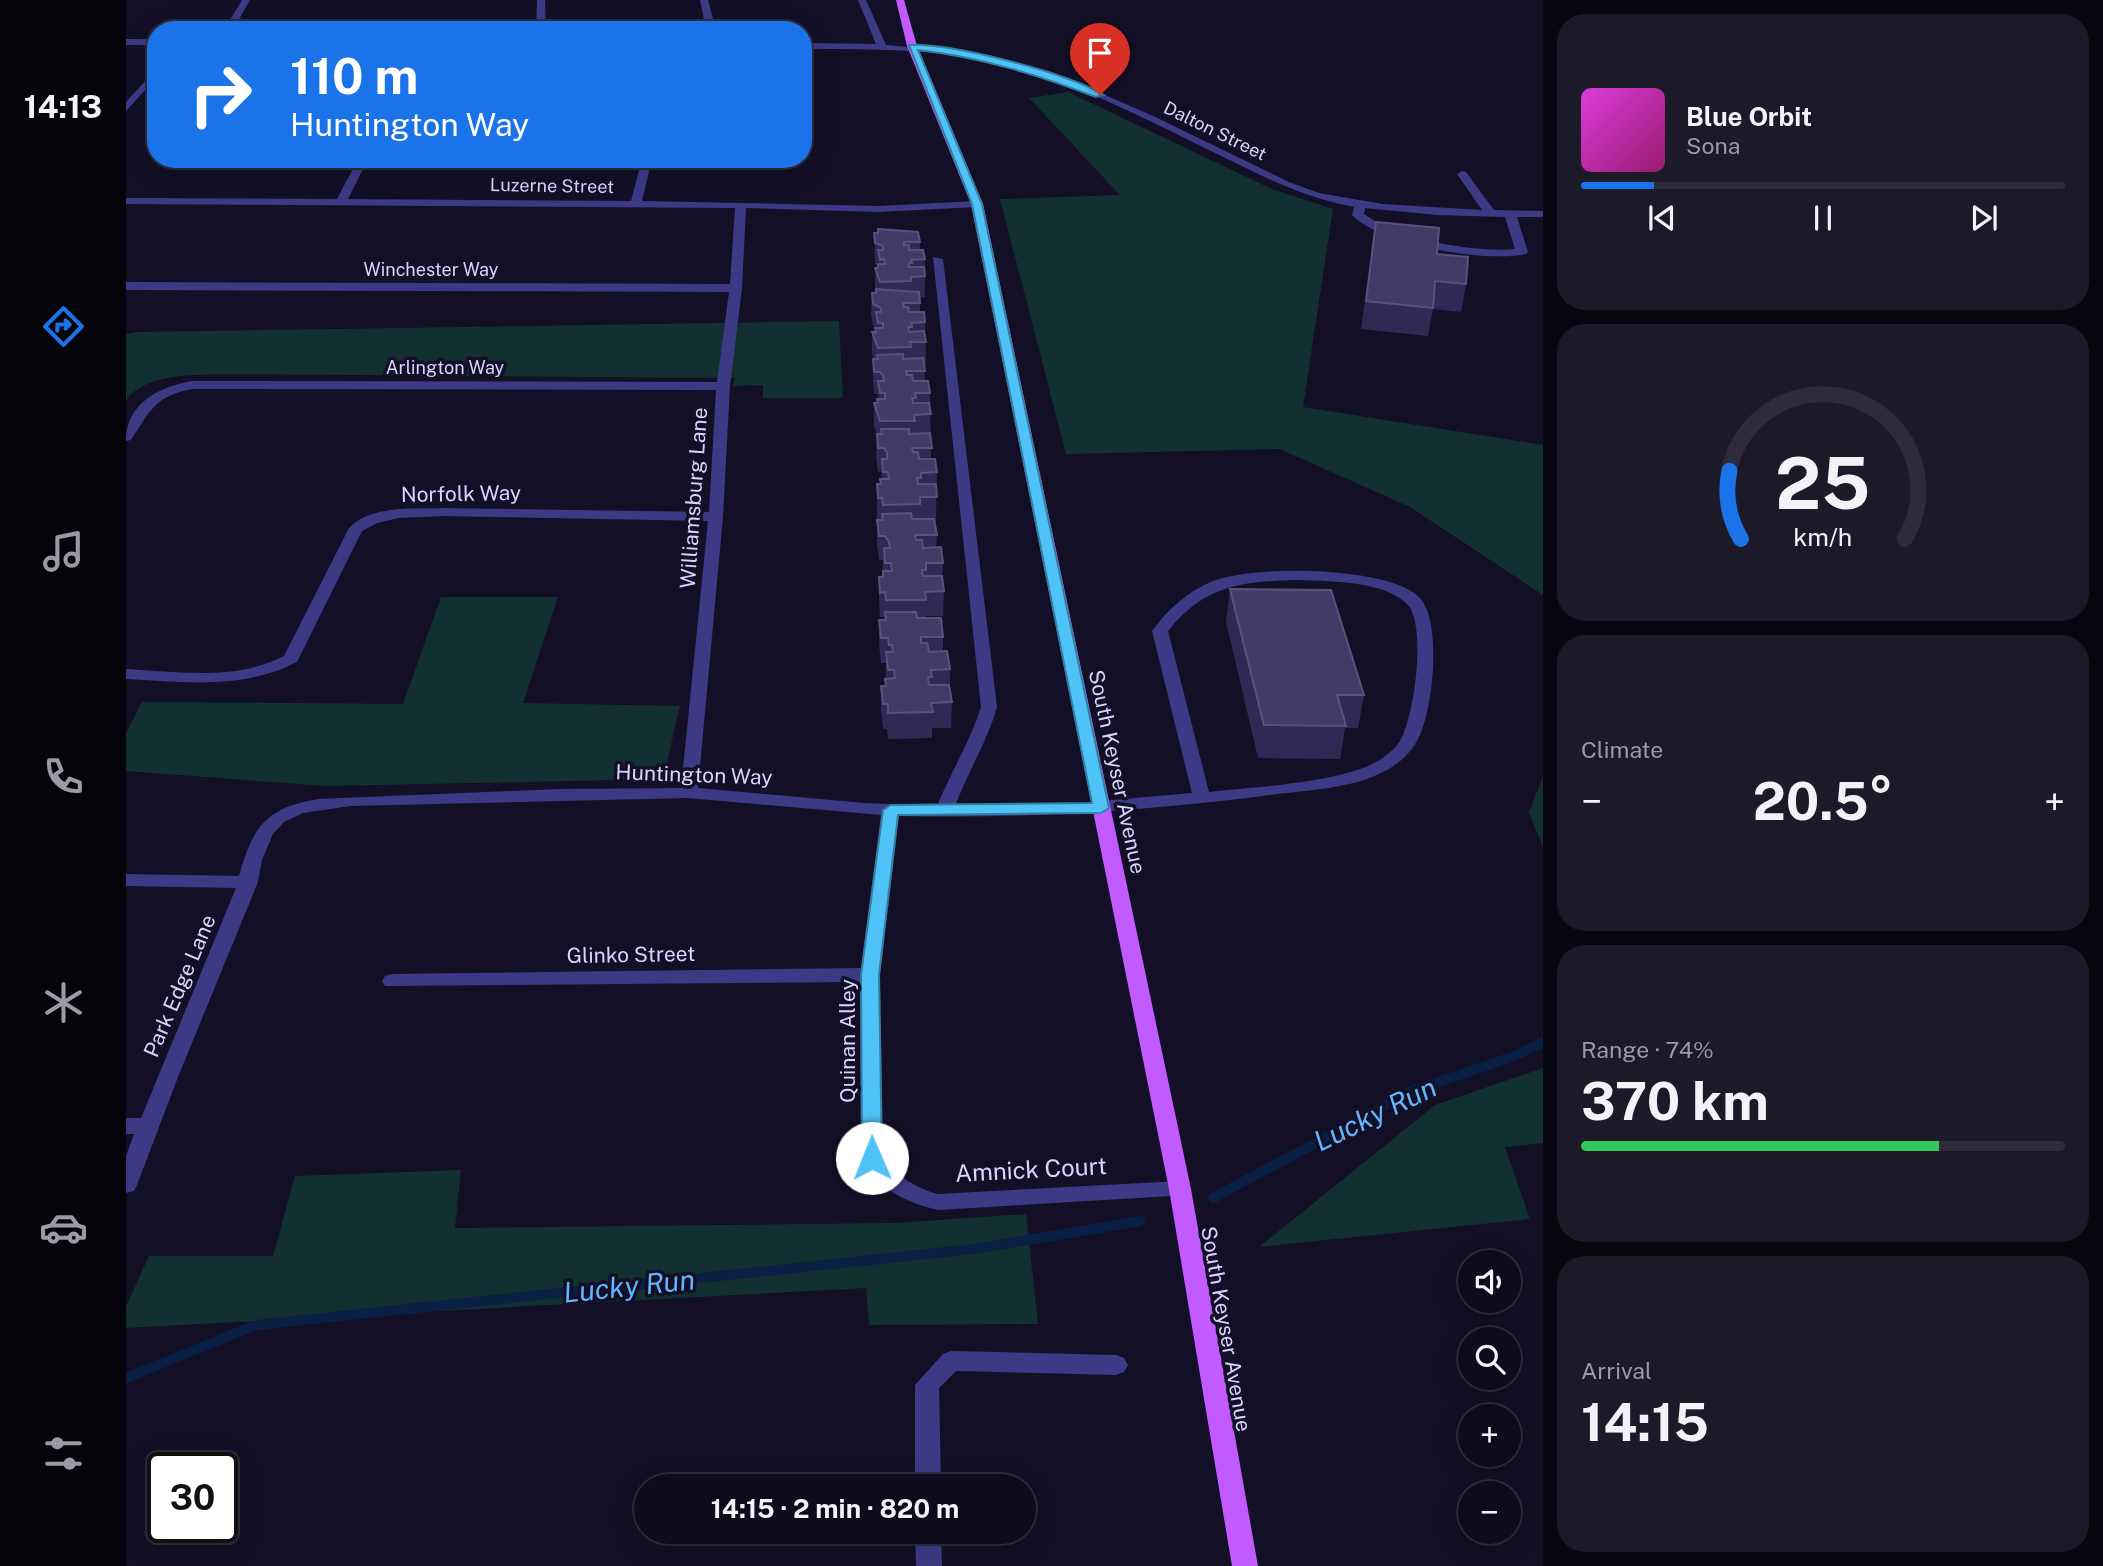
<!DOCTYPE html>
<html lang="en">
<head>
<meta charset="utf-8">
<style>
  body { margin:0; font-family:"Public Sans",sans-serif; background:#1c1929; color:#f1f3f6; height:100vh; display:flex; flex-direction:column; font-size:26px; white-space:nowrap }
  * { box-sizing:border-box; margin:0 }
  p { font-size:23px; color:#9b9ba3 }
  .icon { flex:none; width:38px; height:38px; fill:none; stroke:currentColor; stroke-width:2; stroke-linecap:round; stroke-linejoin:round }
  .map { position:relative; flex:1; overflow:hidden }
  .panel { display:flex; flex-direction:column; gap:14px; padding:14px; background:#08060f; width:560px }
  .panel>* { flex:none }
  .top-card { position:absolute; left:21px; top:21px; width:665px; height:147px; border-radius:28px; box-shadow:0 7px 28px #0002,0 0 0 2px #2e2b3b; background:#1a73e8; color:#fff; overflow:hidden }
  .controls { position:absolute; left:1332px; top:1250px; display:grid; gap:14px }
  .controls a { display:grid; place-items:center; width:63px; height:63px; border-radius:50%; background:#0e0b1c; box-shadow:0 7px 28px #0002,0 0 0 2px #2e2b3b; font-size:35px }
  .speed { position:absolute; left:21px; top:1452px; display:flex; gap:14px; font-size:35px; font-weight:700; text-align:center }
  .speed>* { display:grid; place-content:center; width:91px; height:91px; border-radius:50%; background:#0e0b1c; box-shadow:0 7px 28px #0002,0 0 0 2px #2e2b3b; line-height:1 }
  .speed .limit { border:4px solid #111; border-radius:10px; background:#fff; color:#111 }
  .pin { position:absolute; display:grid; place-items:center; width:60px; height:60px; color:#fff; margin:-72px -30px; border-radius:50% 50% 50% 0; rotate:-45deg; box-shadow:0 0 7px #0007 }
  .pin .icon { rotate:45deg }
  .me { position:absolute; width:77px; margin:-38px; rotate:359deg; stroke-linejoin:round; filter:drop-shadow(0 0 5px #0008) }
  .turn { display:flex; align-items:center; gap:24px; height:147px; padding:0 28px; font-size:32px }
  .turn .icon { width:91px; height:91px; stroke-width:2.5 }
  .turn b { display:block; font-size:49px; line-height:60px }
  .big { font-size:52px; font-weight:700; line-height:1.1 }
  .panel .widget { flex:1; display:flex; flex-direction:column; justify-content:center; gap:10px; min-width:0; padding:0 24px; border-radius:28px; background:#1c1929 }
  .panel .dial { align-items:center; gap:0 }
  .dial svg { height:182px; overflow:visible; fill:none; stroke:#2e2b3b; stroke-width:7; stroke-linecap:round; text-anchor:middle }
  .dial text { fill:#f1f3f6; stroke:none }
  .song { display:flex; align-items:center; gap:21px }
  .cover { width:84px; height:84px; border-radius:10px; background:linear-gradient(135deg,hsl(300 70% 55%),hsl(320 70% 35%)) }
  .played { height:7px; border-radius:4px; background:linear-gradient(90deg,#1a73e8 15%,#2e2b3b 15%) }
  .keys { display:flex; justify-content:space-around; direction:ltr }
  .heat { display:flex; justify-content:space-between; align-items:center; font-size:38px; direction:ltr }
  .charge { height:10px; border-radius:5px; background:linear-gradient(90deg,#34c759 74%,#2e2b3b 0) }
  .trip { position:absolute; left:508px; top:1474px; width:402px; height:70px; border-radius:35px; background:#0e0b1c; box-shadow:0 7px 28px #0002,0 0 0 2px #2e2b3b; font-weight:700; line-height:70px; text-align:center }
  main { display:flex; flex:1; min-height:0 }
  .menu { display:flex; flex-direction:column; width:126px; justify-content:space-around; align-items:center; background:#06040b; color:#9b9ba3 }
  .menu .icon { width:49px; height:49px }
  .menu .active { color:#1a73e8 }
  .menu b { font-size:32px; color:#f1f3f6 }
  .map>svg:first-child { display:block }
  .green { fill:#12302f }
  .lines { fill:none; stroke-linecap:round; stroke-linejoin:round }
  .stream { stroke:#0a1f44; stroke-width:10 }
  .minor { fill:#3d3a85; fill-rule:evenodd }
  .major { fill:#c25bff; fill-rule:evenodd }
  .wall { fill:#312854 }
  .building { fill:#433a66; stroke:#5a527e; stroke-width:2 }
  .route { fill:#4fc3f7; stroke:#337fa1; stroke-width:2 }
  .labels { text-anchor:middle; stroke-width:7; stroke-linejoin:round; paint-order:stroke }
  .far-street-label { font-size:18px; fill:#d9d4ff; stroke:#130f26 }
  .street-label { font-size:21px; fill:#d9d4ff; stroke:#130f26 }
  .near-street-label { font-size:24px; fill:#d9d4ff; stroke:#130f26 }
  .near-water-label { font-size:28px; font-style:italic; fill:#62b6ff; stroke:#130f26 }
</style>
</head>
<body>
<main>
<nav class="menu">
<b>14:13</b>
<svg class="icon active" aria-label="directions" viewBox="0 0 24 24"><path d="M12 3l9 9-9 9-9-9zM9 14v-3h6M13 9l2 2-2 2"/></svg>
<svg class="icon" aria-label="music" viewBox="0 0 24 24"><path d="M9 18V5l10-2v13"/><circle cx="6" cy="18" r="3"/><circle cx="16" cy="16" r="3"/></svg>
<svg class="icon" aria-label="phone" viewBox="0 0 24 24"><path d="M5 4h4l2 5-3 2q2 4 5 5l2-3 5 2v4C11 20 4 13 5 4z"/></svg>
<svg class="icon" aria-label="climate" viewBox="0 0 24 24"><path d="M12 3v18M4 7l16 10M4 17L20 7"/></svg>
<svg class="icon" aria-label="car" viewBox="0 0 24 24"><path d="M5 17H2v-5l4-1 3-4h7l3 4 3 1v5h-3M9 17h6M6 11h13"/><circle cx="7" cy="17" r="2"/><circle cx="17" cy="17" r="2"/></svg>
<svg class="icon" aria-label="filters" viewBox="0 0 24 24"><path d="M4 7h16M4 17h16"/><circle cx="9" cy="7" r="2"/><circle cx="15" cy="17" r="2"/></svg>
</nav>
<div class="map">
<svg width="1417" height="1566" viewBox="0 0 1417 1566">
  <rect width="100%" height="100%" fill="#130f26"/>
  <!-- green -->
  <path class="green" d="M942,92L1146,189L1207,209L1177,407L1417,445V595L1284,507L1154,449L940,454L874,199L994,195L903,98Z
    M713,321L717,398H637V385L607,386L609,378L92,374C65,375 15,375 0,401V334L11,332Z
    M315,597H432L397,703L554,706L537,779L199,786L0,771V734L16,702L277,704Z
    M1417,776V847L1403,813Z
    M1417,1068V1143L1379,1147L1404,1219L1133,1247L1309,1105Z
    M335,1170L329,1228L769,1223L900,1214L912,1324L743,1325L740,1288L0,1328V1306L23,1256H147L169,1176Z"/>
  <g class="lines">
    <!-- stream -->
    <path class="stream" d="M1087,1198L1286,1091L1386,1057L1417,1042
      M0,1378L130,1325L848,1249L1014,1221"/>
    <!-- minor -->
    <path class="minor" d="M116,0H124L107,30H98Z
      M411,0H419L420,30H410Z
      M574,0H582L590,30H580Z
      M732,0H740L760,45L852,53L924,71L1025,115L1163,182L1193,193L1257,204L1356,210L1331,174L1336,171L1340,172L1368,210L1417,211V217H1391L1402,252L1400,254C1360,263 1255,245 1226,215L1228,207C1173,196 1134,175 1085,151C1031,124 976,97 920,76C843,48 758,49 677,49V43L750,44ZM1239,208L1311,215L1379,217L1389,249C1347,253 1272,239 1238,214Z
      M0,39H30V45H0Z
      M30,69V78L0,111V102Z
      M232,159H242L222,199L505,201L516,159H526L516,201L753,206L851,201L857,204L851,207L753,212L620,208L616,288L604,386L597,517L572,788L739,803L811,806C825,772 844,742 855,707L807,257L817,259L871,707C861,742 842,772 829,806L952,803L1066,793L1026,631C1041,610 1062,591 1087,581C1127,565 1261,566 1293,597C1317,621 1307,713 1291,741C1284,753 1274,763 1261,770C1225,790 1178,790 1137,796C1017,811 895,819 773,816L754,975L757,1156C772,1176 788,1188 812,1194L1054,1181L1062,1183L1065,1189L1062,1195L812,1210C778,1202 753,1189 735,1158L734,982L259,986L256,981L259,976L266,974L735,968L755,815L562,798L224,806L177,813L158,822L147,834L136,860L132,882L52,1077L11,1185L8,1191L0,1193V1156L8,1134H0V1118H15L110,888L0,886V874L113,876C127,826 140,808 192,799L435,789L555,788L582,521L317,516L273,518L251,523L236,531L171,662C116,690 59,682 0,679V669C54,672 109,681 158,656L223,528C245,505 288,509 317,508L583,512L590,390L66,389C29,396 24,411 5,440L0,441C0,403 33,387 66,381L591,382L603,292L0,290V282L604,284L609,208L0,204V198L211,199ZM1167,580C1199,581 1256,580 1280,603C1302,622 1288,718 1274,741C1268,750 1259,757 1250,762C1212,783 1127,787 1083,792L1042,631C1078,586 1113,582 1167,580Z
      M825,1351L990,1355L998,1358L1002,1365L998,1372L990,1375L830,1371L813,1388L815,1486H789V1385L817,1354Z
      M789,1531H815L816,1566H790Z"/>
    <!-- major -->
    <path class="major" d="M770,0H778L791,46L857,204L1065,1189L1132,1566H1106L1043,1189L845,204L781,46Z"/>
  </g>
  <!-- wall -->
  <path class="wall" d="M1250,222L1311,254L1340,284L1335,312L1307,309L1302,336L1235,329Z
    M748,233L794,242V250L799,259V297L794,298V312L799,322L800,363L798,364L799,381L804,393L805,459L811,472L810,521H809L811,535L810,547L817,563L816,578L818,591L817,616H800V618L817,637V651L824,669V688L826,702L825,728H806V738L762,739L761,729H757L755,711V686H759L760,663H755L753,644V620H759V617H754L753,602V577H756L757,560H753L751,544V484H754L756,472H752L750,457L751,435L748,426V403H751L752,394H748L747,382V359H748L746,354V332H749L750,327L747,326L745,314L746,293H749V268H752V265L749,264Z
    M1104,589L1238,695L1232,728H1219L1214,759L1132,758L1100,622Z"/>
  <!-- building -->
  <path class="building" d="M1250,222L1313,228L1311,254L1342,257L1340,284L1309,281L1307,308L1240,301Z
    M752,229L792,232L794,242H778V245H783V250H797L799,259L785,260L786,263H783V267H798L799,276L785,277V281L754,282L749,268H752V264H759L758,259L754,260L752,250H757V246L749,243L748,233H752Z
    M750,289L793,292L794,303H777L778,307H782L783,312H798L799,322L785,323L786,327H782L783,332L798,331L800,342H784L785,347L752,348L746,332H750L749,328H757V323H752L750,312H755V308L747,304L746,293H750Z
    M777,354V359L797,358L799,371H780L781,375H786L787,381H802L804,393H789L790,398H786L787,403H803L805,414L788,415L789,421H754L748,403H752L751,399H759V393H754L752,381H758L757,376L754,372H748L747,359H752L751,355Z
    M755,429H783V434L804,433L806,448H786L787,452H792L793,459H809L811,472L795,473V478H791L792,484H810L811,497H794V504L757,505L756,498H752L751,484H755L754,479H763L762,472H757L756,459H761V453L758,448H752L751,434H756Z
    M785,513L786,519H808L811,535H789L790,540H796L797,548L815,547L817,563H800V570H796L797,576H816L818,591L799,592L800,600H760L759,592L754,593L753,577H757V571H766L765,563H759L758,548H764L763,542L759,536H753L751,520H757L756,514Z
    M1104,589L1205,590L1238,695H1211L1220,726L1138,725Z
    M759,612H790L791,618H815L817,637H795V643H801L803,652L821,651L824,669L805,670L806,677H802L803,685H823L826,702L805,703L807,712L762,713V704H757L755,686H760L759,679L769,678L768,670H762L760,652H767L766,645H763L762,638H755L753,620H760Z"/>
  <!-- route -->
  <path class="route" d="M783,45C819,41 949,75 978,95L970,97C912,75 854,57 792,50L856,204L983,808L975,813L772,815L753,975L756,1158L746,1165L736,1158L735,975L757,810L765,805L966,803L846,204Z"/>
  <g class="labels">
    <!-- far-street labels -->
    <g class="far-street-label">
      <text transform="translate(1089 131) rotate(26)" y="6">Dalton Street</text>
      <text transform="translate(426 186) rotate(1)" y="6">Luzerne Street</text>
      <text x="305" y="276">Winchester Way</text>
      <text x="319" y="374">Arlington Way</text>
    </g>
    <!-- street labels -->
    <g class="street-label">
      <text transform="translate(335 494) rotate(-1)" y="7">Norfolk Way</text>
      <text transform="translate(568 498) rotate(-86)" y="7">Williamsburg Lane</text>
      <text transform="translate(991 772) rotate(78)" y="7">South Keyser Avenue</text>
      <text transform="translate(568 775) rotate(2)" y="7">Huntington Way</text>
      <text transform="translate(505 955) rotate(-1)" y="7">Glinko Street</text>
      <text transform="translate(54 986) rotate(-67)" y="7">Park Edge Lane</text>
      <text transform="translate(722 1041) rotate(-90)" y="7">Quinan Alley</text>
      <text transform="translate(1100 1329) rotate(80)" y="7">South Keyser Avenue</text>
    </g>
    <!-- near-street labels -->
    <g class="near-street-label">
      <text transform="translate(905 1170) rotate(-3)" y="8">Amnick Court</text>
    </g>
    <!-- near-water labels -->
    <g class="near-water-label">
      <text transform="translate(1249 1114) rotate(-26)" y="10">Lucky Run</text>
      <text transform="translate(503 1286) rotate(-6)" y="10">Lucky Run</text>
    </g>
  </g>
</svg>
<div class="controls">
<a><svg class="icon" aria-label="sound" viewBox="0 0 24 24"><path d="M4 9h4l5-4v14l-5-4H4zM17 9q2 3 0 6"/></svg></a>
<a><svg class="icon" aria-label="search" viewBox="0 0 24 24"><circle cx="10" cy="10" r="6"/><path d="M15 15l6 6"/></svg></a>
<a>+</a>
<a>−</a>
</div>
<div class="speed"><div class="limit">30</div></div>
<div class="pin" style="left:974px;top:95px;background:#d93025"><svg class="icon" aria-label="arrive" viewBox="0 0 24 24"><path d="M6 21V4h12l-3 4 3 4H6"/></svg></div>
<svg class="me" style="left:746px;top:1158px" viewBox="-20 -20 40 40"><circle r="19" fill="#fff"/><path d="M0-13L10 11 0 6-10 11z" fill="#4fc3f7"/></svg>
<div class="trip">14:15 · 2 min · 820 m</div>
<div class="top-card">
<div class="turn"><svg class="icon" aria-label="right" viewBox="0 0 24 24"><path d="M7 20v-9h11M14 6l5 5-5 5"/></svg><div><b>110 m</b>Huntington Way</div></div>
</div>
</div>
<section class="panel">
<div class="widget">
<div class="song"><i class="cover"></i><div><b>Blue Orbit</b><p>Sona</p></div></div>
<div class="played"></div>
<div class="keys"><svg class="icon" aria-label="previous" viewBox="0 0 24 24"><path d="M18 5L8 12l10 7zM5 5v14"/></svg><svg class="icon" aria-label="pause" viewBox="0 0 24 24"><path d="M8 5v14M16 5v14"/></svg><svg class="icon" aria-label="next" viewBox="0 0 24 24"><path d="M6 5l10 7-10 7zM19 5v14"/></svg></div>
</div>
<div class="widget dial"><svg viewBox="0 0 100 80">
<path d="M14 69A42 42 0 1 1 86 69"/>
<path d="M14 69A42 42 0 0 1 9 39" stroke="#1a73e8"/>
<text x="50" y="56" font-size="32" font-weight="700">25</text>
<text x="50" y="72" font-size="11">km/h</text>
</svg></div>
<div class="widget"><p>Climate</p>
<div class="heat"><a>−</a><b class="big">20.5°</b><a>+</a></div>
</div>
<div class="widget"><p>Range · 74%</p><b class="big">370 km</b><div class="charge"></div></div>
<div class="widget"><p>Arrival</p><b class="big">14:15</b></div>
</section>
</main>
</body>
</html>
